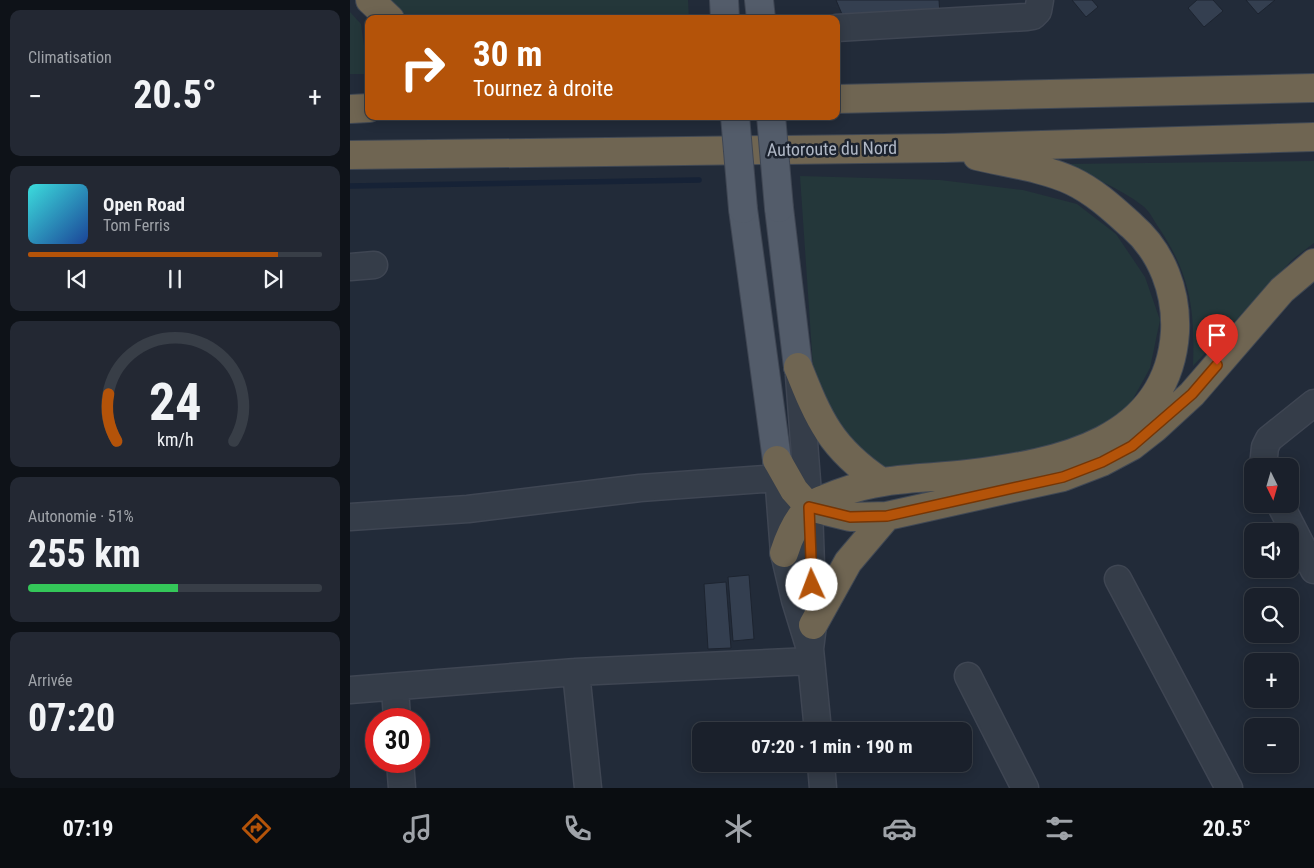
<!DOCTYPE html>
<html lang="fr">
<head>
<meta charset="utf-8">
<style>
  body { margin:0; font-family:"Roboto Condensed",sans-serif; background:#232833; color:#f1f3f6; height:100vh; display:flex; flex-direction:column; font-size:19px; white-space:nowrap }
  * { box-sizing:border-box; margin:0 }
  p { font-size:16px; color:#9fa3a9 }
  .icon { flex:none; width:28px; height:28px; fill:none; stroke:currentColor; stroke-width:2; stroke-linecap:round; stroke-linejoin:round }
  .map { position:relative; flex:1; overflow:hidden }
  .drawer { display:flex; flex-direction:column; gap:10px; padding:10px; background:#0e1218; width:350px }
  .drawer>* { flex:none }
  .guide { position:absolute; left:15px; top:15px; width:475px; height:105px; border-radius:10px; box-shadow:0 2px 12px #0003,0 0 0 1px #383e47; background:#b45309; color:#fff; overflow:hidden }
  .needle { width:32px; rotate:175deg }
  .controls { position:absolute; left:894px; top:458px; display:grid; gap:10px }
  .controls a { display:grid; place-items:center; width:55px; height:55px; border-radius:10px; background:#1a202b; box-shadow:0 2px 12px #0003,0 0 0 1px #383e47; font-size:25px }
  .speed { position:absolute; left:15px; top:708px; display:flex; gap:10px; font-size:25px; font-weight:700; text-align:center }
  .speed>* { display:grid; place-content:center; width:65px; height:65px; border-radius:50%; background:#1a202b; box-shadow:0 2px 12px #0003,0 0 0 1px #383e47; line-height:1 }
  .speed .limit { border:8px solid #d22; background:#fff; color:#111 }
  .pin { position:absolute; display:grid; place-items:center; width:42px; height:42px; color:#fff; margin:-51px -21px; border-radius:50% 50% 50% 0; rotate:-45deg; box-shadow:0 0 5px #0007 }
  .pin .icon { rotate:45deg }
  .me { position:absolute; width:55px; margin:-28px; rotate:358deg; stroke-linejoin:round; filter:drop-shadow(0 0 4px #0008) }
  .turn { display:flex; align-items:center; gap:18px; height:105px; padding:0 25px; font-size:22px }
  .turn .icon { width:65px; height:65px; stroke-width:2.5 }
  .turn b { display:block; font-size:35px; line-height:42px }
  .big { font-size:38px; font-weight:700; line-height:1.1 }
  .drawer .widget { flex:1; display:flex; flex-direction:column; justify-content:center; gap:8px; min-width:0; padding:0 18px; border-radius:10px; background:#232833 }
  .drawer .dial { align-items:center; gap:0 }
  .dial svg { height:130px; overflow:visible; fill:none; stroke:#383e47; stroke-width:7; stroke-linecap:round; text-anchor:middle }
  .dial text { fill:#f1f3f6; stroke:none }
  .song { display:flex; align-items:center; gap:15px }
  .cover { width:60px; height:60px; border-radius:8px; background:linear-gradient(135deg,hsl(180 70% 55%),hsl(220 70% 35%)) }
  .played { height:5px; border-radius:2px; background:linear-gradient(90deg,#b45309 85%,#383e47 85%) }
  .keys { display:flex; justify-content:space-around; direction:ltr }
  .heat { display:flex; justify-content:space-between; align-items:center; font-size:28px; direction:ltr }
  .charge { height:8px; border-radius:4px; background:linear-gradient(90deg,#34c759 51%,#383e47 0) }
  .trip { position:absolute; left:342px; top:722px; width:280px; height:50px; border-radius:10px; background:#1a202b; box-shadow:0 2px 12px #0003,0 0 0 1px #383e47; font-weight:700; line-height:50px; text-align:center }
  .tabs { display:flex; height:80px; justify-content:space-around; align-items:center; background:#0a0d11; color:#9fa3a9 }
  .tabs .icon { width:35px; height:35px }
  .tabs .selected { color:#b45309 }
  .tabs b { font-size:22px; color:#f1f3f6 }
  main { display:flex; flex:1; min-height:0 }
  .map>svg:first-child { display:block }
  .green { fill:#24373a }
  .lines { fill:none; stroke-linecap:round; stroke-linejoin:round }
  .stream { stroke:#162236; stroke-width:5.5 }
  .building { fill:#343f50; stroke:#1d2430 }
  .minor-casing { stroke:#3f4653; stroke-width:29 }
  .major-casing { stroke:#3f4653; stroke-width:30 }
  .highway-casing { stroke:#404854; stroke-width:30 }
  .minor { stroke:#353d49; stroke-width:26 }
  .major { stroke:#535c6a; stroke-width:28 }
  .highway { stroke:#6f6552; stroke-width:28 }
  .major-bridge-casing { stroke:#3f4653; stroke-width:30; stroke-linecap:butt }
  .major-bridge { stroke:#535c6a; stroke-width:28 }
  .route-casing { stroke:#753606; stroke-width:12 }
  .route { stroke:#b45309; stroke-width:9 }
  .labels { text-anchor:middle; stroke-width:5; stroke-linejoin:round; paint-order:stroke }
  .street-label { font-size:18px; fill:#b0b8c6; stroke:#1b222e }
</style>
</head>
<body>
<main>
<section class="drawer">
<div class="widget"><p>Climatisation</p>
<div class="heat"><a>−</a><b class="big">20.5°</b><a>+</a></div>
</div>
<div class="widget">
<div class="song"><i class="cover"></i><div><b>Open Road</b><p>Tom Ferris</p></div></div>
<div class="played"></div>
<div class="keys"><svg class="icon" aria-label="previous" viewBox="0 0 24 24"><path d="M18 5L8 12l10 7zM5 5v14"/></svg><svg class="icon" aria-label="pause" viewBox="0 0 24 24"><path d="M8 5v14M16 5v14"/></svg><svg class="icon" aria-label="next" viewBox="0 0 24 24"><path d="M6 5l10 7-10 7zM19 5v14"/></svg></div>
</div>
<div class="widget dial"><svg viewBox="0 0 100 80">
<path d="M14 69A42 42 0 1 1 86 69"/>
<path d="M14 69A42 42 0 0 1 9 40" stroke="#b45309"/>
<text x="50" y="56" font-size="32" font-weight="700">24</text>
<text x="50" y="72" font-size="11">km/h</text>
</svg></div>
<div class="widget"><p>Autonomie · 51%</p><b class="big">255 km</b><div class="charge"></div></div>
<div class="widget"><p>Arrivée</p><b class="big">07:20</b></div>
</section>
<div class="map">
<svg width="964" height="788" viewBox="0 0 964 788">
  <rect width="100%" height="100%" fill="#222b39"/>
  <!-- green -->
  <path class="green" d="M31,0H338L339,19H51Z
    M0,12L11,24L18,74H0Z
    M964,161V243L943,259L843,366C845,312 841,277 811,231C805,223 800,211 793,206C770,188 741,177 715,164Z
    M450,176L590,180L673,190L727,204L766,234L795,277L810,320L800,368L778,408L744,438L700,454L563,470L528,468L475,414L463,367Z"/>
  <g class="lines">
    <!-- stream -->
    <path class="stream" d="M0,186L349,180"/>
  </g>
  <!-- building -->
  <path class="building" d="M486,0H589L590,15L494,19Z
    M722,0H742L748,7L736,17Z
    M847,0H863L873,11L854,27L838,8Z
    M896,0H925L908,14Z
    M399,575L404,639L383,641L378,577Z
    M376,582L381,648L358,649L354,584Z"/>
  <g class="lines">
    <defs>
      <path id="minor" d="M486,28L677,17L683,16L688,11L690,0
        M0,267L24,265
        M449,376L459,507L463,625L460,649
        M427,461L434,553L445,600L460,649L468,731
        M913,466L915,447L919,439L964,403
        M930,504L964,570
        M0,517L118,509L290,488L428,478
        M768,579L879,788
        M226,672L238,788
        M618,676L675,788
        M45,688L47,719
        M0,690L226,672L461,661
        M50,761L52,788
        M471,764L473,788"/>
      <path id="major" d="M374,0L375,19
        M409,0L411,19
        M429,208L448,367
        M393,209L427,460"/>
      <path id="highway" d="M20,0L40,19
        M486,99L964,88
        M0,109L19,108
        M0,155L594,148L964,137
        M448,367C469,420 481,448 530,481
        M427,460L444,490L459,507L500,517L537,516L713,477L752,462L782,446L805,428L842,394L932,290L964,263
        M434,553C439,537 446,521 458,508C465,501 480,497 490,493C531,477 575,479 618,474C708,463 818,442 825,332C827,292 812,252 782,226C763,209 745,192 722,181C694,168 657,163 627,156
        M463,625L498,562L537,516"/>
    </defs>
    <!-- minor casing -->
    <use href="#minor" class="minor-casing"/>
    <!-- major casing -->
    <use href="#major" class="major-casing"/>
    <!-- highway casing -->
    <use href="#highway" class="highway-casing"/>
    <!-- minor -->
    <use href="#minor" class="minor"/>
    <!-- major -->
    <use href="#major" class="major"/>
    <!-- highway -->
    <use href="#highway" class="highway"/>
    <defs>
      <path id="major-bridge" d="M385,116L393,209
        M421,116L429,208"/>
    </defs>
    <!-- major-bridge casing -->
    <use href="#major-bridge" class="major-bridge-casing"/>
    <!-- major-bridge -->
    <use href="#major-bridge" class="major-bridge"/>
  </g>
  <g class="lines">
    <defs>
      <path id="route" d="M462,585L459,507L500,517L537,516L713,477L752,462L782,446L842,394L867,365"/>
    </defs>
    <!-- route casing -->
    <use href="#route" class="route-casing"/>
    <!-- route -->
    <use href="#route" class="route"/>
  </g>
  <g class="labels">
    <!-- street labels -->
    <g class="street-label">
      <text transform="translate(482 149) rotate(-1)" y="6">Autoroute du Nord</text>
    </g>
  </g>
</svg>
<div class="controls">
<a><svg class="needle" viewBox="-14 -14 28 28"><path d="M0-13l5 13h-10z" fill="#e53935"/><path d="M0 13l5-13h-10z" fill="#9fa3a9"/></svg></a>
<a><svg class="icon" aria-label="sound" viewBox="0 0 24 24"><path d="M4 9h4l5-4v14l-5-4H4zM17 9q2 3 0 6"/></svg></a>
<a><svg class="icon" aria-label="search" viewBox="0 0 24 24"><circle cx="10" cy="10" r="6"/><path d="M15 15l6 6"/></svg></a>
<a>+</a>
<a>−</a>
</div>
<div class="speed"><div class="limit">30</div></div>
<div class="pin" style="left:867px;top:365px;background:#d93025"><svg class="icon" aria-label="arrive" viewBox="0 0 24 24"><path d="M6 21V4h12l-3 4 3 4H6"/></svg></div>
<svg class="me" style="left:462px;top:585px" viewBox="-20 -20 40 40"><circle r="19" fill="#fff"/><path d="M0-13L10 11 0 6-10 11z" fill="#b45309"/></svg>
<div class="trip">07:20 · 1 min · 190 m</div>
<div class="guide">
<div class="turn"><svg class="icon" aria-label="right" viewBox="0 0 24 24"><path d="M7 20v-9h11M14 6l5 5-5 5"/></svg><div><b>30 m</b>Tournez à droite</div></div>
</div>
</div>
</main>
<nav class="tabs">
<b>07:19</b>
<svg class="icon selected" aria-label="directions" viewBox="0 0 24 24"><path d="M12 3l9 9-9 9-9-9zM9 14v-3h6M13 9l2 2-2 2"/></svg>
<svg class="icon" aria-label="music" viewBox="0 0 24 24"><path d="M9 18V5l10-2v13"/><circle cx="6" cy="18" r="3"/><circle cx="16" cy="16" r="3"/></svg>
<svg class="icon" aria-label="phone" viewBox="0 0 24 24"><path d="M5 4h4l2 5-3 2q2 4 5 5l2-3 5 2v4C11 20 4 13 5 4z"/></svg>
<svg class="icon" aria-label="climate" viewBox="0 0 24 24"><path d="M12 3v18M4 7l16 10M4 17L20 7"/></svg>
<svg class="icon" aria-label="car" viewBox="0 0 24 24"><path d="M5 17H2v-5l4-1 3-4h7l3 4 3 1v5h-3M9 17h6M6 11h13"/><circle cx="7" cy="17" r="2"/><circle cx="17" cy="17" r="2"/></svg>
<svg class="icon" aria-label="filters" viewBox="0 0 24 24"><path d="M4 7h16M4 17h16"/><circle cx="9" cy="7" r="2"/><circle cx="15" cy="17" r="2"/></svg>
<b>20.5°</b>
</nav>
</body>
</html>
